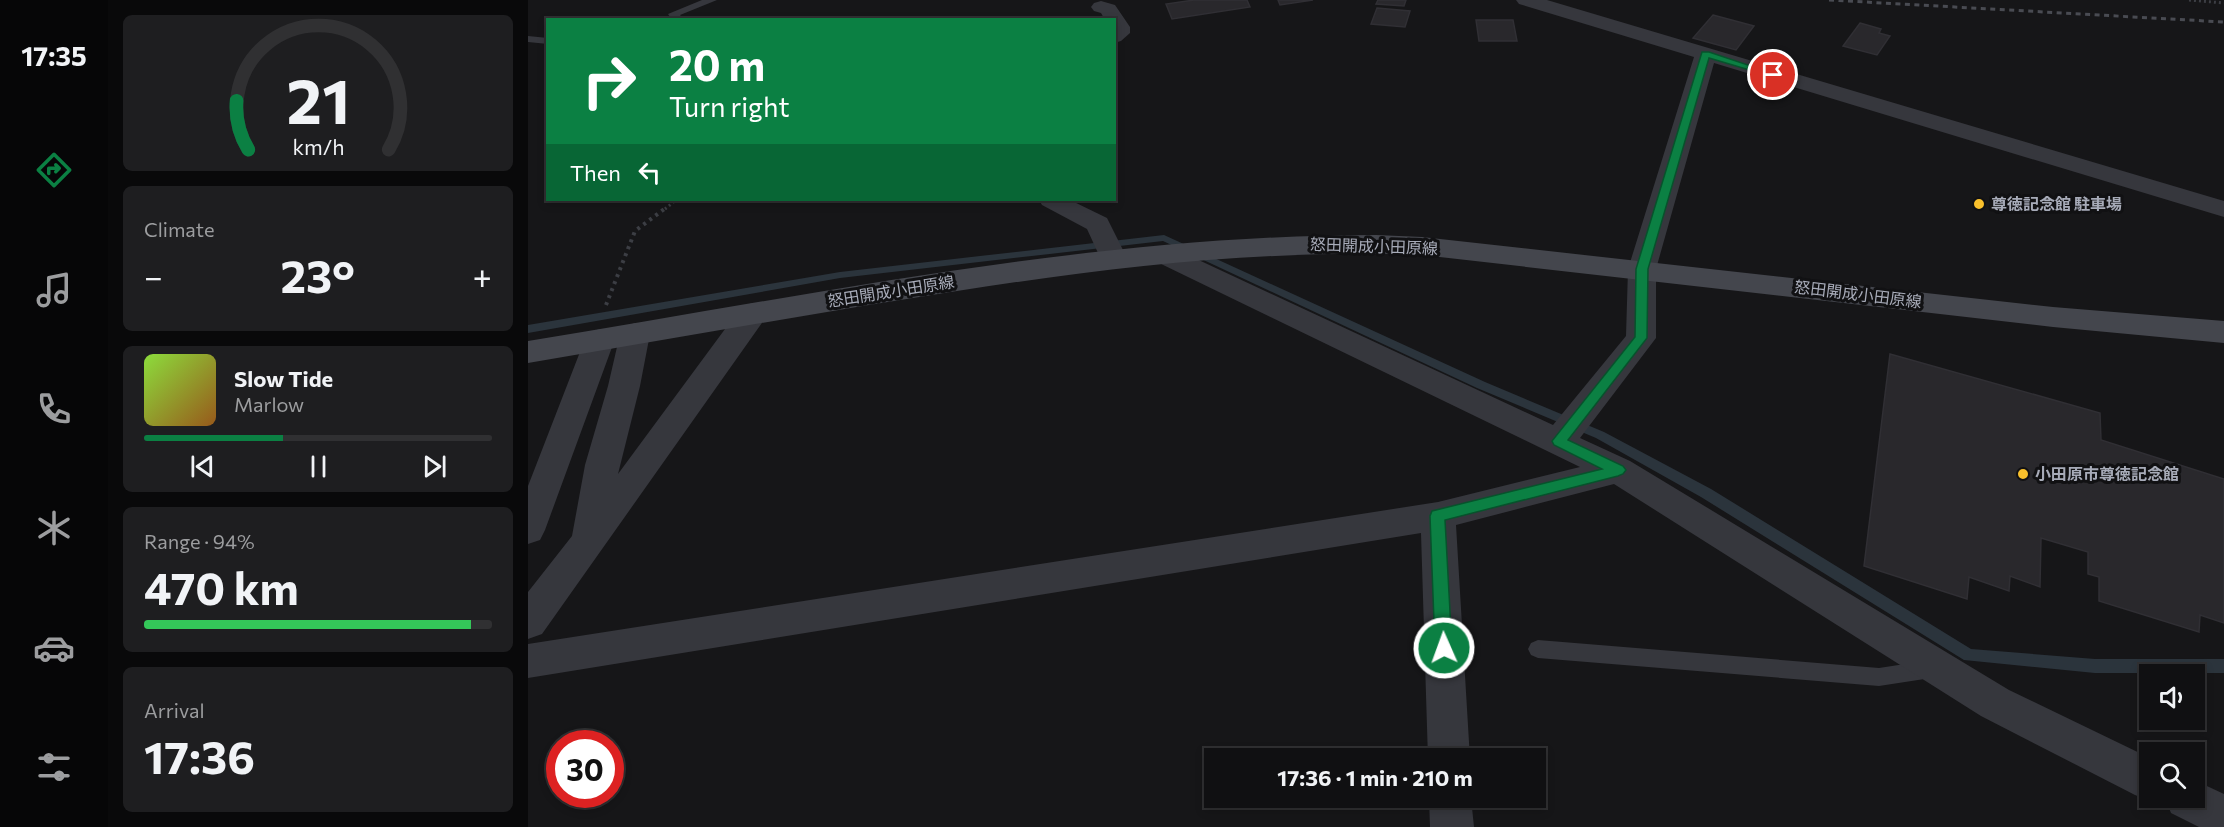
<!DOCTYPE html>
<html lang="en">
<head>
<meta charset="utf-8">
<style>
  body { margin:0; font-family:Commissioner,"Noto Sans JP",sans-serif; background:#1e1e20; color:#f1f3f6; height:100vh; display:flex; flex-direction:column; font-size:22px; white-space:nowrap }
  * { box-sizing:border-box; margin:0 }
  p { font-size:20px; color:#9c9d9f }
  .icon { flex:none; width:33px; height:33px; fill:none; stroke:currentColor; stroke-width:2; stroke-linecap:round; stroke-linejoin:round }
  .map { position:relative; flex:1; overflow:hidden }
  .drawer { display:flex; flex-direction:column; gap:15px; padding:15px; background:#09090a; width:420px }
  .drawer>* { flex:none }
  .guide { position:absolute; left:18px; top:18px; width:570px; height:183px; border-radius:0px; box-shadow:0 3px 9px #0003,0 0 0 2px #303032; background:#0b8043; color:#fff; overflow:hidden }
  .controls { position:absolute; left:1611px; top:664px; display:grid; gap:12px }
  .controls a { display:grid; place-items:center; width:66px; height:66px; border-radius:0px; background:#101012; box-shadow:0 3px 9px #0003,0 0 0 2px #303032; font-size:30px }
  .speed { position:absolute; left:18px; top:730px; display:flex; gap:12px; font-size:30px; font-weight:700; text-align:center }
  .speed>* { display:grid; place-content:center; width:78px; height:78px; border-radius:50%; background:#101012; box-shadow:0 3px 9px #0003,0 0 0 2px #303032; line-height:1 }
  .speed .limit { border:9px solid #d22; background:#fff; color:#111 }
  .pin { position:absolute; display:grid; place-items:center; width:51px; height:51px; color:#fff; margin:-26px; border:3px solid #fff; border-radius:50%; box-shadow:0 2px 6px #0007 }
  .me { position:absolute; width:66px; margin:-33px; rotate:358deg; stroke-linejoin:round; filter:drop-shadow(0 0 4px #0008) }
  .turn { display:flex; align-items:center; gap:21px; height:126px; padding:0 24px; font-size:27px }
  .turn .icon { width:78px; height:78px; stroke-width:2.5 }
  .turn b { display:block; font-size:42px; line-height:51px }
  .then { display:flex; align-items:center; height:57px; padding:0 24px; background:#0003; gap:12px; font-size:22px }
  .big { font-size:45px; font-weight:700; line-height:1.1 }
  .drawer .card { flex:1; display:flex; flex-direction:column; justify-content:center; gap:9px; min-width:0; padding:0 21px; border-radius:9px; background:#1e1e20 }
  .drawer .dial { align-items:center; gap:0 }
  .dial svg { height:156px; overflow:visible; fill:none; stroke:#303032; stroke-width:7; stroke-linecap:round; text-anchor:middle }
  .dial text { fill:#f1f3f6; stroke:none }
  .song { display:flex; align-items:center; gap:18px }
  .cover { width:72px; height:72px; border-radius:9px; background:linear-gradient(135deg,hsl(90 70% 55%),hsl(30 70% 35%)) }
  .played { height:6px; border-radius:3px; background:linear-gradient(90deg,#0b8043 40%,#303032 40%) }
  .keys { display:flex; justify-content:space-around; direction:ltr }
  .heat { display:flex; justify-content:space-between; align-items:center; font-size:33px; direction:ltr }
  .charge { height:9px; border-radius:4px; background:linear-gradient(90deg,#34c759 94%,#303032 0) }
  .trip { position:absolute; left:676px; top:748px; width:342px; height:60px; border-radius:0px; background:#101012; box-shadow:0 3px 9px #0003,0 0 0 2px #303032; font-weight:700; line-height:60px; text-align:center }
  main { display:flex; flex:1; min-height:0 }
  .tab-bar { display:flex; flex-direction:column; width:108px; justify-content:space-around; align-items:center; background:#060607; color:#9c9d9f }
  .tab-bar .icon { width:42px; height:42px }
  .tab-bar .current { color:#0b8043 }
  .tab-bar b { font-size:27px; color:#f1f3f6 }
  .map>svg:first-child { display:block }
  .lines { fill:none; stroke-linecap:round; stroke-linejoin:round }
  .stream { fill:#2b343c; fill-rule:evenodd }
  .building { fill:#29282c; stroke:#302f34; stroke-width:1.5 }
  .path-far1 { stroke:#3c3e44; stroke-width:3; stroke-dasharray:2 3; stroke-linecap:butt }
  .path { stroke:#3c3e44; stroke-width:4; stroke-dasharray:3 4.5; stroke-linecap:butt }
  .service { fill:#36373d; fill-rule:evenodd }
  .minor { fill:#36373d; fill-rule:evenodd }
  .tertiary { fill:#36373d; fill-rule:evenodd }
  .secondary { fill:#44464d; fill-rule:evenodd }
  .rail { stroke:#494b52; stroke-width:3; stroke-dasharray:5 4.5; stroke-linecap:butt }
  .route { fill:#0b8043; stroke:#07532c; stroke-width:1.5 }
  .poi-dot { fill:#f9c02c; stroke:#111113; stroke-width:2 }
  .labels { text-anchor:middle; stroke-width:6; stroke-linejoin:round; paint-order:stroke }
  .poi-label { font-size:16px; font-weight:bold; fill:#a7abb8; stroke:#111113; text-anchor:start }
  .street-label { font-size:16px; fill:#a7abb8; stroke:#111113 }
</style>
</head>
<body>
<main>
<nav class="tab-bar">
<b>17:35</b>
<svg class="icon current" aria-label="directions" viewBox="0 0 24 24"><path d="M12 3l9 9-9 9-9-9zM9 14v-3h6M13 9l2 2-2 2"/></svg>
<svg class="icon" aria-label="music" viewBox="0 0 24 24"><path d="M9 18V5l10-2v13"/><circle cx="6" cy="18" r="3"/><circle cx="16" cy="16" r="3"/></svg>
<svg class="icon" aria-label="phone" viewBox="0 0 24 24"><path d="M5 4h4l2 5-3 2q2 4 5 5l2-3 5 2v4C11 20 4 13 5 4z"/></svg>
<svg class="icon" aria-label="climate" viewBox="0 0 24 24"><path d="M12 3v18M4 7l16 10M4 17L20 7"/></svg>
<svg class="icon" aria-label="car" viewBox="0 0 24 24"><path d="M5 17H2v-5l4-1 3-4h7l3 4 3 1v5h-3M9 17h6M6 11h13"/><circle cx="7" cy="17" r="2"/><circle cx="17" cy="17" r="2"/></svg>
<svg class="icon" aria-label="filters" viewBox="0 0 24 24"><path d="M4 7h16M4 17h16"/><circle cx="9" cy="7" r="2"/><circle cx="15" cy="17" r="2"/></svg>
</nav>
<section class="drawer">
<div class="card dial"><svg viewBox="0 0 100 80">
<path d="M14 69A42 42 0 1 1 86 69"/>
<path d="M14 69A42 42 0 0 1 8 44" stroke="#0b8043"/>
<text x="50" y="56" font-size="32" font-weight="700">21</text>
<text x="50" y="72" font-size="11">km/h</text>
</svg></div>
<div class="card"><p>Climate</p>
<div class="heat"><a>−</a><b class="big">23°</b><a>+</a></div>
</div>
<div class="card">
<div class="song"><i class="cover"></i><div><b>Slow Tide</b><p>Marlow</p></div></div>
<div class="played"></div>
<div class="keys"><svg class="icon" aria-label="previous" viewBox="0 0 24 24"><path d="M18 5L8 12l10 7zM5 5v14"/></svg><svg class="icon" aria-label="pause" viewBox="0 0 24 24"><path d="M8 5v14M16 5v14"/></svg><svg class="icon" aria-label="next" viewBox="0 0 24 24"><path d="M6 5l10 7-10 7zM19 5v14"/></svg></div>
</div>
<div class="card"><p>Range · 94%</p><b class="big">470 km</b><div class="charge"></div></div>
<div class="card"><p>Arrival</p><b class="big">17:36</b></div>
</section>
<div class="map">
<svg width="1696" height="827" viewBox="0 0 1696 827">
  <rect width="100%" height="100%" fill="#161618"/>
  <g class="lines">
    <!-- stream -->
    <path class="stream" d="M636,235L957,382L1076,432L1183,489L1443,649L1567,659H1696V673H1567L1436,660L1173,497L1068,438L949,388L635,241L312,278L0,333V325L312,272Z"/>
  </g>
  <!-- building -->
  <path class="building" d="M666,0H719L722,7L644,19L638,4Z
    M750,0H785L752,5Z
    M850,0H878L876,6L848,4Z
    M849,8L882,11L877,27L843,24Z
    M1185,15L1226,26L1208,50L1165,38Z
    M948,20H985L989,41H951Z
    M1332,23L1353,29L1351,33L1362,36L1349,55L1315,46Z
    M1362,354L1572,413L1573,440L1696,479V623L1672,615L1671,632L1571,601V577L1560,574V552L1513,538L1512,587L1482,576L1481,591L1441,577L1439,599L1336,566Z"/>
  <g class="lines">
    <!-- path-far1 -->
    <path class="path-far1" d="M1661,0L1696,3
      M137,209L148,200"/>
    <!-- path -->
    <path class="path" d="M78,305L107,231L139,207"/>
    <!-- service -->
    <path class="service" d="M174,0H189L152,15L156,20H144L140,14Z
      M0,36L20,38V44L0,42Z
      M1010,640L1351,668L1403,660L1410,662L1413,669L1410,676L1403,678L1351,686L1010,658L1003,655L1000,649L1003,643Z"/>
    <!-- minor -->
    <path class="minor" d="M988,0H1019L1696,201V217L1186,63L1128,269V338L1052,438L1102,461L1481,690L1622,758V798H1629L1622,801L1607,795L1453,716L1086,484L928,525L942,759H900L893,533L0,678V644L910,502L1052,467L627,261L623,255L627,249L637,246L647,249L1025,425L1098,336L1100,269L1166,57L991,4Z
      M573,1L587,5L602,27V33L593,41L586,43V20H577L573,13L566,11L563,7L566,3Z
      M511,200H542L579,218L600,260L596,266L586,269L576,266L559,229L514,205Z
      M72,329L82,332L87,339L17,530L12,540L0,544V486L57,339L62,332Z
      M1666,780L1696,794V827H1671L1643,813L1637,798H1666Z
      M901,798H943L946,827H902Z"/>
    <!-- tertiary -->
    <path class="tertiary" d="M225,303L236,306L240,313L236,320L14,634L0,639V592L44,536L57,465L80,386L92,334L96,327L107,323L118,327L122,334L112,386L90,474L214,306Z"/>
    <!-- secondary -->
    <path class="secondary" d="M848,235L894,237L1525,307L1696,321V343L1525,327L894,255C738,249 583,267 429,291C286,313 143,339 0,363V341C280,296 563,235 848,235Z"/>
    <!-- rail -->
    <path class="rail" d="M1301,0L1696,22"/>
  </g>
  <!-- route -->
  <path class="route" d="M1174,52H1181L1250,75L1245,77L1181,58L1120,269L1119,338L1040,440L1095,466L1098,470L1095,474L1090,476L917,520L924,648L921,654L916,656L910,654L907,648L902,516L904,511L1074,469L1026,445L1024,441L1107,337L1108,269Z"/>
  <!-- markers -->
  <g class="poi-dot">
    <circle cx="1451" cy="204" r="6"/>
    <circle cx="1495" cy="474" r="6"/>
  </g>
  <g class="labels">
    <!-- poi labels -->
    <g class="poi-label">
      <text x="1463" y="210">尊徳記念館 駐車場</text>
      <text x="1507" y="480">小田原市尊徳記念館</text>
    </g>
    <!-- street labels -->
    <g class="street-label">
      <text transform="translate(846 246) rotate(2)" y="6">怒田開成小田原線</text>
      <text transform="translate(363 291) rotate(-9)" y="6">怒田開成小田原線</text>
      <text transform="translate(1330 294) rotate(7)" y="6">怒田開成小田原線</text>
    </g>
  </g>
</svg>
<div class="controls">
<a><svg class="icon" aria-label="sound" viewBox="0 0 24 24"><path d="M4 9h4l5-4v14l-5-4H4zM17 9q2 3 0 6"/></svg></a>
<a><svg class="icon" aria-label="search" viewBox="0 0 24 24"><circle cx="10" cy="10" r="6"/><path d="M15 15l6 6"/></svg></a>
</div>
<div class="speed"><div class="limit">30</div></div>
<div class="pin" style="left:1245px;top:75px;background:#d93025"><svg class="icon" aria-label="arrive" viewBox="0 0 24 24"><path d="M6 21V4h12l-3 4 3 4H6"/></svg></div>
<svg class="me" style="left:916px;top:648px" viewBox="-20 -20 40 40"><circle r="17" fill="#0b8043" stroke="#fff" stroke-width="3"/><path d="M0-11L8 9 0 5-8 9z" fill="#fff"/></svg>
<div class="trip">17:36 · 1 min · 210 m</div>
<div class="guide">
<div class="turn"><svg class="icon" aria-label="right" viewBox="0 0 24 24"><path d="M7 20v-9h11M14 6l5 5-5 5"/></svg><div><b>20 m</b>Turn right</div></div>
<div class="then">Then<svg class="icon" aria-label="left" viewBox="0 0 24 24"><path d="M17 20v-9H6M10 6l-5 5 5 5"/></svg></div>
</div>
</div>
</main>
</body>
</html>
